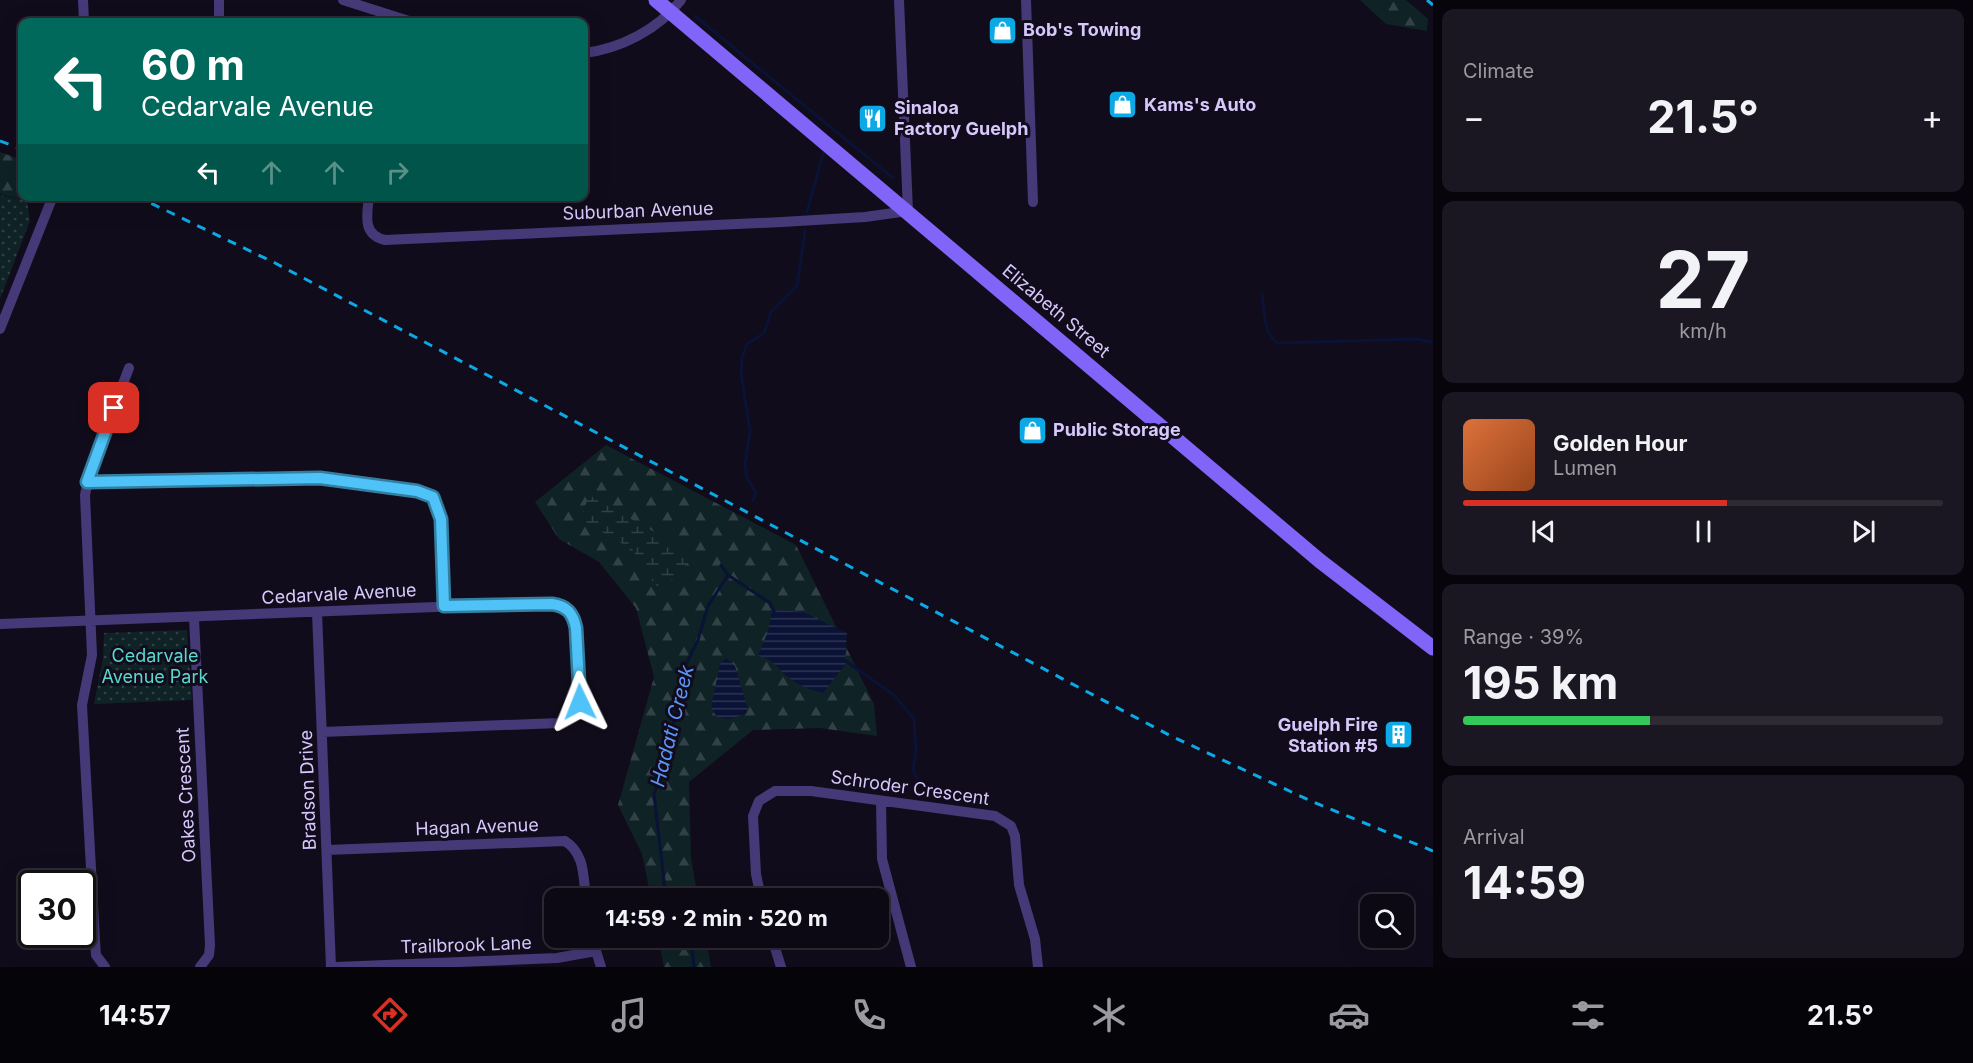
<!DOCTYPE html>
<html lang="en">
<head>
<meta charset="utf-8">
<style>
  body { margin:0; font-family:Inter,sans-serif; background:#1b1722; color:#f1f3f6; height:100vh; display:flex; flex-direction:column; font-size:22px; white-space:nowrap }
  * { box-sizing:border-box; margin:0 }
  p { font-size:20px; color:#9a9aa0 }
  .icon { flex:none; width:33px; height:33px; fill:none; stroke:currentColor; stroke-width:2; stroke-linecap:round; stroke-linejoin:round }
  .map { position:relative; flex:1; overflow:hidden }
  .details { display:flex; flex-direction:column; gap:9px; padding:9px; background:#07050b; width:540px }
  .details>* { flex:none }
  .top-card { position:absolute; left:18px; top:18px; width:570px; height:183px; border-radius:12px; box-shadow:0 6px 24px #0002,0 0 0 2px #2d2a34; background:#00695c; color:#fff; overflow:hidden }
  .controls { position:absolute; left:1360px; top:894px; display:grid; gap:12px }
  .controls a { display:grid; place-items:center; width:54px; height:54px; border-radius:12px; background:#0d0914; box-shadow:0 6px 24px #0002,0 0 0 2px #2d2a34; font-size:30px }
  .speed { position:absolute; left:18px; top:870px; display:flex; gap:12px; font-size:30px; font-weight:700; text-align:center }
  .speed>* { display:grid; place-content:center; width:78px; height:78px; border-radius:50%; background:#0d0914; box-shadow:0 6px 24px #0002,0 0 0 2px #2d2a34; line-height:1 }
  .speed .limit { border:3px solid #111; border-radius:9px; background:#fff; color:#111 }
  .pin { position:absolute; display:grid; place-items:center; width:51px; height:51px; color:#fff; margin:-26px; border-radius:12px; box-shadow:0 3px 9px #0006 }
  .me { position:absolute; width:66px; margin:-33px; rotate:358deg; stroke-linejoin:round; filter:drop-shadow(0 0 4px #0008) }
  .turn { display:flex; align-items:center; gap:21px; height:126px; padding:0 24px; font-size:27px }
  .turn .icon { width:78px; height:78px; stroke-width:2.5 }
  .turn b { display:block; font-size:42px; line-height:51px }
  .lanes { display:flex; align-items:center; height:57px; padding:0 24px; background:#0003; justify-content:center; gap:30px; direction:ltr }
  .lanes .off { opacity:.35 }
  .big { font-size:45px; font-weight:700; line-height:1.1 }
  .details .tile { flex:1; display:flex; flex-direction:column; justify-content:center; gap:9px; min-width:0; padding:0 21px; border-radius:12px; background:#1b1722 }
  .details .dial { align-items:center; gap:0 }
  .dial b { font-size:78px; line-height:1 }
  .song { display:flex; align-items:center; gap:18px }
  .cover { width:72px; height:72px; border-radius:9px; background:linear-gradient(135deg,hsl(20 70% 55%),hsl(20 70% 35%)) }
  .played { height:6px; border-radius:3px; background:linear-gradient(90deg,#d93025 55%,#2d2a34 55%) }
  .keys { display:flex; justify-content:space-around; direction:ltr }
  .heat { display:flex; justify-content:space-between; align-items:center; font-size:33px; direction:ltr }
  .charge { height:9px; border-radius:4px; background:linear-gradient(90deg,#34c759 39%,#2d2a34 0) }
  .trip { position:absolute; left:544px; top:888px; width:345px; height:60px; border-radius:12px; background:#0d0914; box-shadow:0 6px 24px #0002,0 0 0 2px #2d2a34; font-weight:700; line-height:60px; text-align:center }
  .menu { display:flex; height:96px; justify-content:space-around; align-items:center; background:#050408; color:#9a9aa0 }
  .menu .icon { width:42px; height:42px }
  .menu .current { color:#d93025 }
  .menu b { font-size:27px; color:#f1f3f6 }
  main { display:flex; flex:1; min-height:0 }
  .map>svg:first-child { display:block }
  .grass { fill:url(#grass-dots) }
  .forest { fill:url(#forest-firs) }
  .wetland { fill:url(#wetland-marsh) }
  .water { fill:url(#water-rules) }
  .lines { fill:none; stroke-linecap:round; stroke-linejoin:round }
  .stream { stroke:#0a1235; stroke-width:3 }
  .street { stroke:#463978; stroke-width:10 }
  .secondary { stroke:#8164f8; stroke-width:15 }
  .rail { stroke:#0baae6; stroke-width:3; stroke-dasharray:9 8; stroke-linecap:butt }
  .route-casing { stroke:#337fa1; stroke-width:15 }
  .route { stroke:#4fc3f7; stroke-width:10 }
  .labels { text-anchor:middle; stroke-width:6; stroke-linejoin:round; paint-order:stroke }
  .poi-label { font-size:18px; font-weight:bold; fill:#d7c8fc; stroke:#110c1b; text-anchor:start }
  .street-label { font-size:18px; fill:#d7c8fc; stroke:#110c1b }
  .park-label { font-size:18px; fill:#59d8ce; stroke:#110c1b }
  .water-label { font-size:20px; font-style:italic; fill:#5b94f7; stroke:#110c1b }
</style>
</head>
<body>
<main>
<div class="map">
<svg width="1433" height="967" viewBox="0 0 1433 967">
  <defs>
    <pattern id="grass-dots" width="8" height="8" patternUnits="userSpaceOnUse" patternTransform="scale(1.5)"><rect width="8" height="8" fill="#0f2225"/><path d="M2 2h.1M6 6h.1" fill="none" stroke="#314146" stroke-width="1.8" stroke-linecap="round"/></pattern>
    <pattern id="forest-firs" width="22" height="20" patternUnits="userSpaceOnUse" patternTransform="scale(1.5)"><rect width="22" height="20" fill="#0f2225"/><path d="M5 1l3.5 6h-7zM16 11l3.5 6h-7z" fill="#314146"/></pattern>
    <pattern id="wetland-marsh" width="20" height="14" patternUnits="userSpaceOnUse" patternTransform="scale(1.5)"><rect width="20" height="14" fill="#0f2225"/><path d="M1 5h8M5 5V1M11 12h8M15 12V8" fill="none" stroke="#314146"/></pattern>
    <pattern id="water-rules" width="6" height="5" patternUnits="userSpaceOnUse" patternTransform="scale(1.5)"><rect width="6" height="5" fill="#0a1235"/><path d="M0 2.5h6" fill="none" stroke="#2d3353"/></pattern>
  </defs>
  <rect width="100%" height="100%" fill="#110c1b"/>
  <!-- grass -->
  <path class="grass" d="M0,195L27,201L30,221L0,299Z
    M187,630L192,700L94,704L103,658L104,633Z"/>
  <!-- forest -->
  <path class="forest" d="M1360,0H1406L1428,19L1427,31L1386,24Z
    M0,152L22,160V196L28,197L27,201L0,194Z
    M606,445L796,545L874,704L877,736L820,728L753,730L689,782L691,858L698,898H651L642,854L618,805L654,677L636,608L599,562L559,539L535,502Z
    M658,938H706L711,967H664Z"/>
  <!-- wetland -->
  <path class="wetland" d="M592,497L690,552L693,557L665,587H658L646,574L633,550L580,519L587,501Z"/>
  <!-- water -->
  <path class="water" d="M777,610L803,612L847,633L845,665L823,693C810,690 798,685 788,677C776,668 775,659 758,656L768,631L772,612Z
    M726,658L735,666L748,709L746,714L729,719L717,717L711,708L720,664Z"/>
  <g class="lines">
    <!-- stream -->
    <path class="stream" d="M695,16L893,178
      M807,212L823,154
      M1262,294C1265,310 1263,336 1278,343L1416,339L1433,342
      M753,500L756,493L747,478L745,464L750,431L741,373L742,358L747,344L764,333L771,312L797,286L805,231
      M728,575L770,603L774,611
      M846,661L895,696L914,719L916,750L913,770L918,780
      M666,898L654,794L668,752L684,668L698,640L708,606L728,575L721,565
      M691,938L694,967"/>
    <!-- street -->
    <path class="street" d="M83,0L84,22
      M219,0V22
      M343,0L412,22
      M1026,0L1033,202
      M584,53C620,49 659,29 681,0
      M369,196C367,215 362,235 385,240L782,222L865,217L908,211L899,0
      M0,329L53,196
      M87,482L320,478L426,493C450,508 443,579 444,606
      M317,612L331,967
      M194,618L210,945L209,955L200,967
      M0,624L488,605H560L574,616L580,702C576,714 570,718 559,723L322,732
      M881,801L882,859L911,967
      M327,850L565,841C585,854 583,876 586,898
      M761,898L756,874L753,816L759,801L775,791H811L995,816L1011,826L1015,836L1019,885L1035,939L1038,967
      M592,938L601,967
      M772,938L781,967
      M105,967L96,955L95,941L82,705L92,655L85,495L91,468L129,368
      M336,967L557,958L596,951"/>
    <!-- secondary -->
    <path class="secondary" d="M656,0L1320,561L1433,648"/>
    <!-- rail -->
    <path class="rail" d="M1427,0L1433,5
      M0,141L22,149
      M136,196L275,263L1169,735L1313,802L1433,851"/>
  </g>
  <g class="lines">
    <defs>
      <path id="route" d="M114,408L87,482L320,478L417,491L433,497L441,519L444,606L552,604C567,606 573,613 576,628L580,702"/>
    </defs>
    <!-- route casing -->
    <use href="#route" class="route-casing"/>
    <!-- route -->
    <use href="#route" class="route"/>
  </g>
  <!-- icons -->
  <defs>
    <symbol id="shop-square" viewBox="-11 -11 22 22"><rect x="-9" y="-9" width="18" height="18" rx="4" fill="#0baae6" stroke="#110c1b"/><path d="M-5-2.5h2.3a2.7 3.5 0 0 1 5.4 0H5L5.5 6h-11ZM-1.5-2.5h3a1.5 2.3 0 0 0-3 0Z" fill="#fff"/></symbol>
    <symbol id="restaurant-square" viewBox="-11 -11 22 22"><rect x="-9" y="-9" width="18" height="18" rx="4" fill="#0baae6" stroke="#110c1b"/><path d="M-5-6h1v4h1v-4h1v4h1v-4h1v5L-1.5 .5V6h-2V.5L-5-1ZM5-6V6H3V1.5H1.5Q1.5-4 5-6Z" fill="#fff"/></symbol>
    <symbol id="building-square" viewBox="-11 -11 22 22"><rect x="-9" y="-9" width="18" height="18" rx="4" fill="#0baae6" stroke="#110c1b"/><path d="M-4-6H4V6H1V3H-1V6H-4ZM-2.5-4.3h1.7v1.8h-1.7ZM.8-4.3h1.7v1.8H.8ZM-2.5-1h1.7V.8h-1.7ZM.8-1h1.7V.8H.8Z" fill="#fff"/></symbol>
  </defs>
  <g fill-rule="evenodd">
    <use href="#shop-square" x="986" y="14" width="33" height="33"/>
    <use href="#shop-square" x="1106" y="88" width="33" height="33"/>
    <use href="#restaurant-square" x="856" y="102" width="33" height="33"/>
    <use href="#shop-square" x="1016" y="414" width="33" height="33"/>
    <use href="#building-square" x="1382" y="718" width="33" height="33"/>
  </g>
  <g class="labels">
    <!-- poi labels -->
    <g class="poi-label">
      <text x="1023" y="36">Bob's Towing</text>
      <text x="1144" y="111">Kams's Auto</text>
      <text x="894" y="114">Sinaloa<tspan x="894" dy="21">Factory Guelph</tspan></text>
      <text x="1053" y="436">Public Storage</text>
      <text x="1378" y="731" text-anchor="end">Guelph Fire<tspan x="1378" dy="21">Station #5</tspan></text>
    </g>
    <!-- street labels -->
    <g class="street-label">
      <text transform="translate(638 211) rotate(-2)" y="6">Suburban Avenue</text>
      <text transform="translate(1056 311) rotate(40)" y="6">Elizabeth Street</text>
      <text transform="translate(339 594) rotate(-3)" y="6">Cedarvale Avenue</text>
      <text transform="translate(910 788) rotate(8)" y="6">Schroder Crescent</text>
      <text transform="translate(308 790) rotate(-92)" y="6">Bradson Drive</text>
      <text transform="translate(186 795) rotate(-93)" y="6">Oakes Crescent</text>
      <text transform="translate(477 827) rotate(-2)" y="6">Hagan Avenue</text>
      <text transform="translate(466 945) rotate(-2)" y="6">Trailbrook Lane</text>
    </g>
    <!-- park labels -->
    <g class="park-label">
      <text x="155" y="662">Cedarvale<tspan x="155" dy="21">Avenue Park</tspan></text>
    </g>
    <!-- water labels -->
    <g class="water-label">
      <text transform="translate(672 726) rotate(-76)" y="7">Hadati Creek</text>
    </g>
  </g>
</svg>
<div class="controls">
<a><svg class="icon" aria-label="search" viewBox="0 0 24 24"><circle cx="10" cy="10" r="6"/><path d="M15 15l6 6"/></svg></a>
</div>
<div class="speed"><div class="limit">30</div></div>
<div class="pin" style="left:114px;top:408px;background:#d93025"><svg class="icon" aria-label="arrive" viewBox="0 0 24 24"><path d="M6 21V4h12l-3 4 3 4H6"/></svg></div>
<svg class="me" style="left:580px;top:702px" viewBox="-20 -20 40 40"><path d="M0-17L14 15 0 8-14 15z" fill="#4fc3f7" stroke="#fff" stroke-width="4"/></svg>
<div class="trip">14:59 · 2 min · 520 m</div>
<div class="top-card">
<div class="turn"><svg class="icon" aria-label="left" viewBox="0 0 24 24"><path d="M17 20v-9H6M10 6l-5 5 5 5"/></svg><div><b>60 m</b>Cedarvale Avenue</div></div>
<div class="lanes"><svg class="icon" aria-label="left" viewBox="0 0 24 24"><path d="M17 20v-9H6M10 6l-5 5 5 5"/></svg><svg class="icon off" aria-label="ahead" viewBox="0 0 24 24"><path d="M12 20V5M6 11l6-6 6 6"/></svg><svg class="icon off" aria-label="ahead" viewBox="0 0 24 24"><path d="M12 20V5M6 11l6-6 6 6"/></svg><svg class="icon off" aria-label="right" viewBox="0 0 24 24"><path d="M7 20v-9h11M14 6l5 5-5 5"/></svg></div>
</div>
</div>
<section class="details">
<div class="tile"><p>Climate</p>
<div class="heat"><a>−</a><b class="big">21.5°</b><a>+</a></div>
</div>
<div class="tile dial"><b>27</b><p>km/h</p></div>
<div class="tile">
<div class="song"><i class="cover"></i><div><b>Golden Hour</b><p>Lumen</p></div></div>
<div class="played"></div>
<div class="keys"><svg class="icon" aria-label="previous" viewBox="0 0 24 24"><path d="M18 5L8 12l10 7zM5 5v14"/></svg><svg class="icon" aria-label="pause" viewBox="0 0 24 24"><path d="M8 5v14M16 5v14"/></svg><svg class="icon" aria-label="next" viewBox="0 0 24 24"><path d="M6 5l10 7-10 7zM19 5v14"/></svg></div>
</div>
<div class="tile"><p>Range · 39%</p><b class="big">195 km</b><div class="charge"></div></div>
<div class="tile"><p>Arrival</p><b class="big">14:59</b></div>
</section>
</main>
<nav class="menu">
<b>14:57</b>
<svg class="icon current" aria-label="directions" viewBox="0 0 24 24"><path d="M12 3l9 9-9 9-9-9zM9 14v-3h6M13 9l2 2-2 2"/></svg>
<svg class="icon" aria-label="music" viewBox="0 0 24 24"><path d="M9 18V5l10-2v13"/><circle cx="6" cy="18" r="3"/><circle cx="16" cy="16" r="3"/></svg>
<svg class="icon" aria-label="phone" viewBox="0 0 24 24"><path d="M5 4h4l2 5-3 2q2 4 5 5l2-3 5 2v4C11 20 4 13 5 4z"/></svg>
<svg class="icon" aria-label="climate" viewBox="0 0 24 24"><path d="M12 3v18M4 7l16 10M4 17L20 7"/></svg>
<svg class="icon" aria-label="car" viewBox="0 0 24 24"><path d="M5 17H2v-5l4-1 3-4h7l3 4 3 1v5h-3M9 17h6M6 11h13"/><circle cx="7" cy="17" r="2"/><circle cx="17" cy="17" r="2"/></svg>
<svg class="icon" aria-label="filters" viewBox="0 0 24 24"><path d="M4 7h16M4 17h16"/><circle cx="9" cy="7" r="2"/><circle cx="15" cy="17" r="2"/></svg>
<b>21.5°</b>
</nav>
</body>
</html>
